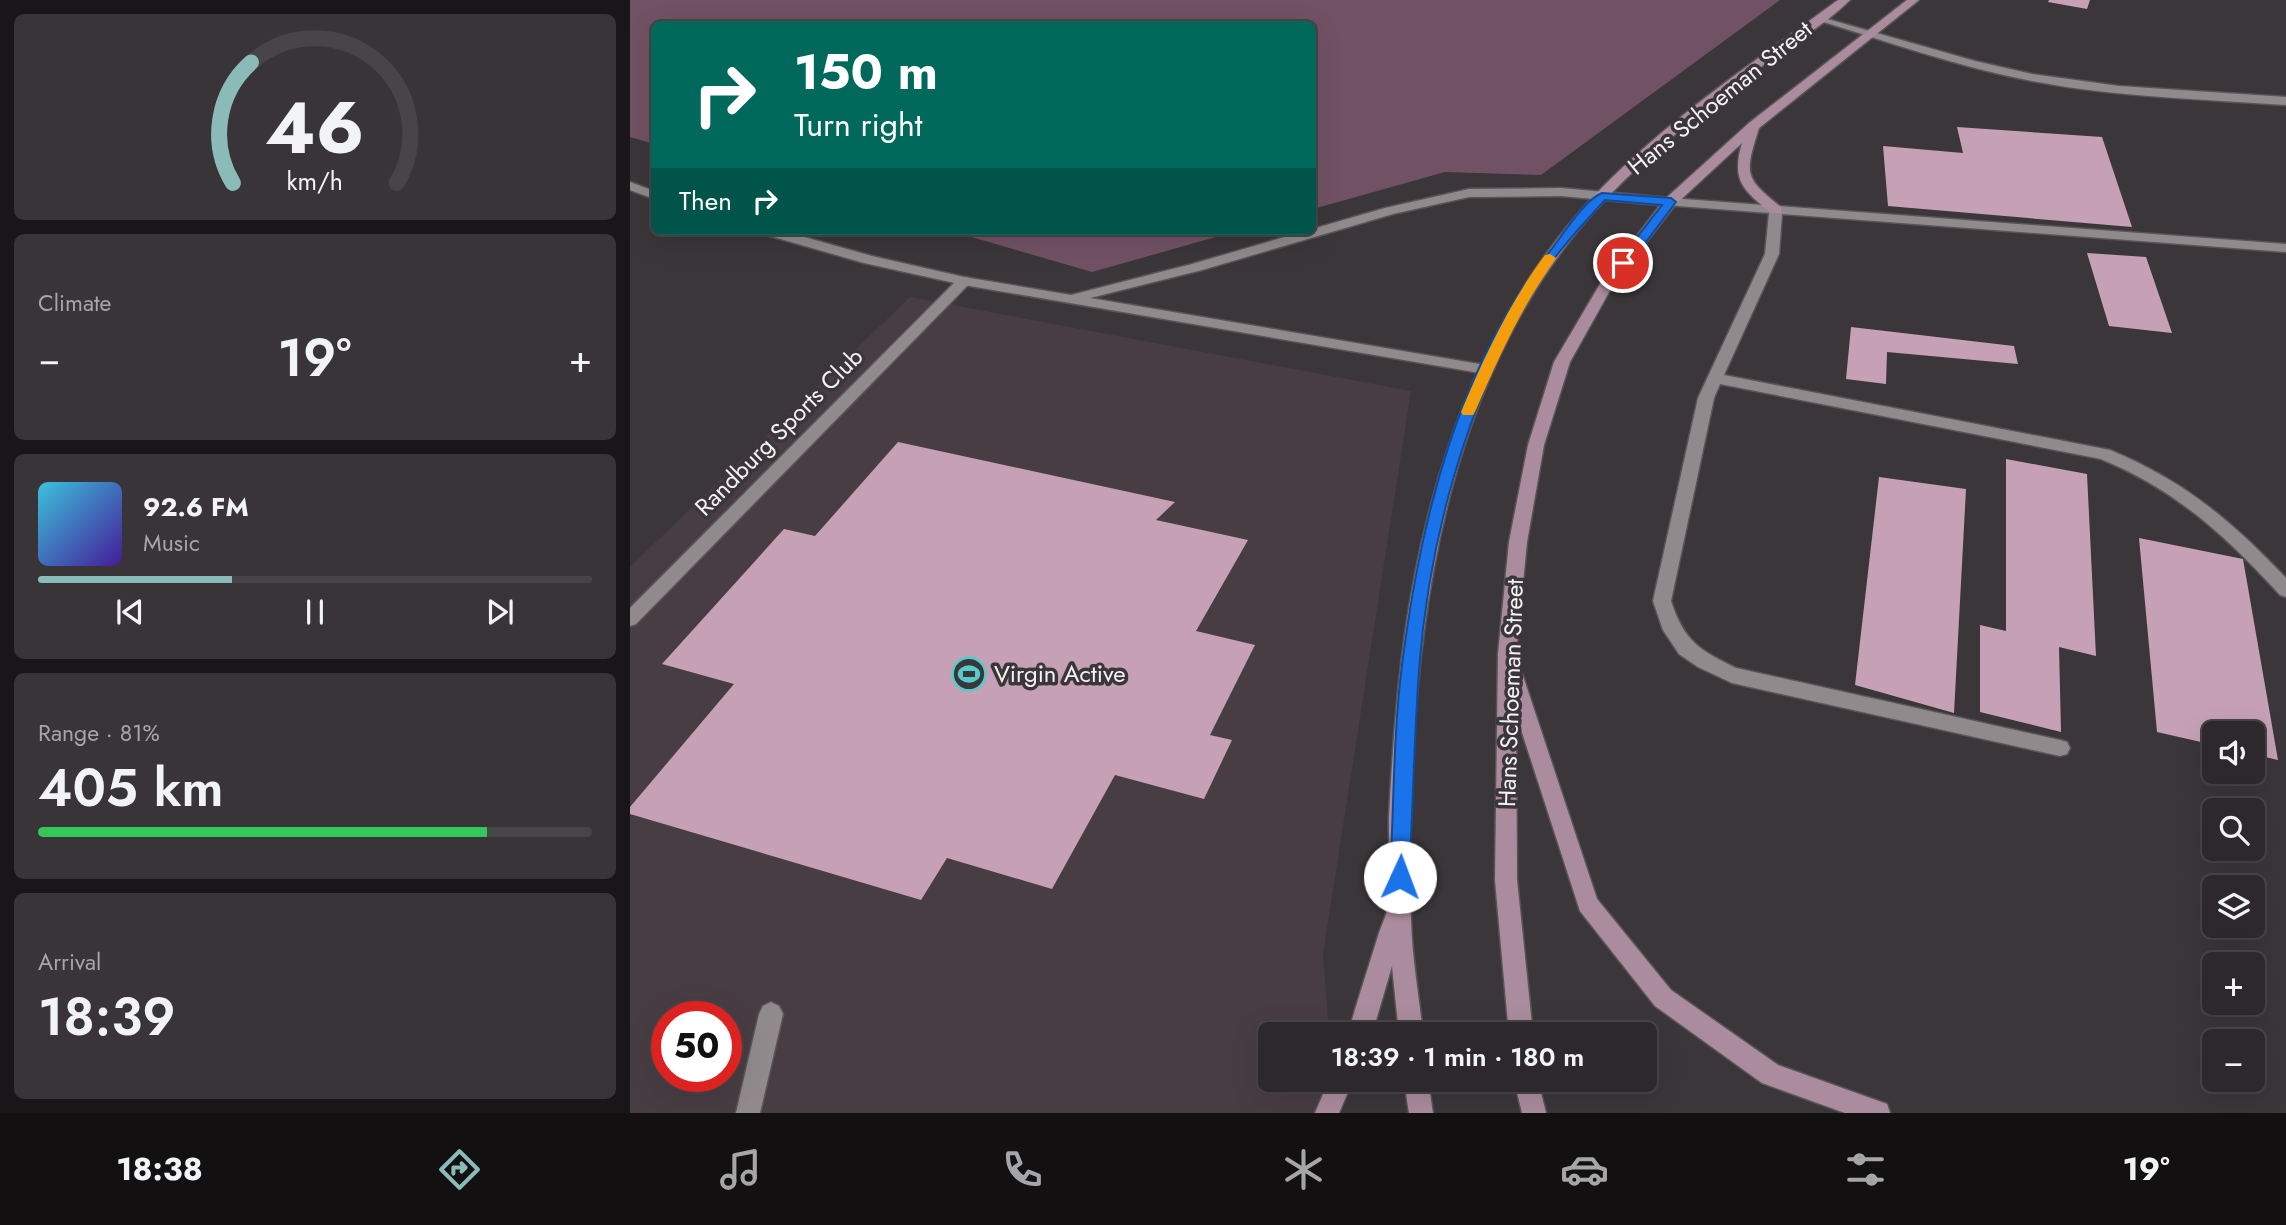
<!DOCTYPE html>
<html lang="en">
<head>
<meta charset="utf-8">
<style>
  body { margin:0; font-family:Jost,sans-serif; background:#383437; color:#f1f3f6; height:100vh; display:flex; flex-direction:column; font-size:26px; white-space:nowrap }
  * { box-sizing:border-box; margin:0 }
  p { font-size:23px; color:#a6a6a9 }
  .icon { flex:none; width:38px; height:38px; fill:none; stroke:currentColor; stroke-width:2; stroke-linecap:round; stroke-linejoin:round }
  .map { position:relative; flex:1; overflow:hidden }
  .panel { display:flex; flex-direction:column; gap:14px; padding:14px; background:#181618; width:630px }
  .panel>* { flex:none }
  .banner { position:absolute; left:21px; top:21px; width:665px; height:214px; border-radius:10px; box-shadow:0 7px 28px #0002,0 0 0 2px #484447; background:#00695c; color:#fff; overflow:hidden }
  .fabs { position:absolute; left:1572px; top:721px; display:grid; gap:14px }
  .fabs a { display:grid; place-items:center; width:63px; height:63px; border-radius:10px; background:#2c282b; box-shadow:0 7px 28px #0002,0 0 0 2px #484447; font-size:35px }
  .speed { position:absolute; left:21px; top:1001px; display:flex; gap:14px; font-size:35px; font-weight:700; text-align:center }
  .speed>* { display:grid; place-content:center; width:91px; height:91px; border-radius:50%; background:#2c282b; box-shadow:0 7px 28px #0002,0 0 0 2px #484447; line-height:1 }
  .speed .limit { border:10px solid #d22; background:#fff; color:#111 }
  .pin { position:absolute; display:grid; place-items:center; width:60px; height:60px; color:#fff; margin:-30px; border:4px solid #fff; border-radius:50%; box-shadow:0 2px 7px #0007 }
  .me { position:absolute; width:77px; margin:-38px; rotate:2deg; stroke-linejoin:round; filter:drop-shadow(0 0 5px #0008) }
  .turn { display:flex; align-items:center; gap:24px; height:147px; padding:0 28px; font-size:32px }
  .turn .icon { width:91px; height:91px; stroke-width:2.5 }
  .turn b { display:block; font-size:49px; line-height:60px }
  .then { display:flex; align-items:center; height:66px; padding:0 28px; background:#0003; gap:14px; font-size:26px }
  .big { font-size:52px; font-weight:600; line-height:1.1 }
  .panel .tile { flex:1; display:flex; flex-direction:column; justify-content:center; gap:10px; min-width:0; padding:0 24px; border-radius:10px; background:#383437 }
  .panel .dial { align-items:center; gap:0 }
  .dial svg { height:182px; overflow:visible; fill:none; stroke:#484447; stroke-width:7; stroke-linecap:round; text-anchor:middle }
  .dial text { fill:#f1f3f6; stroke:none }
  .song { display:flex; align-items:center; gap:21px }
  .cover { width:84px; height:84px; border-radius:10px; background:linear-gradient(135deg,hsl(190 70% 55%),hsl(260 70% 35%)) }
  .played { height:7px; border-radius:4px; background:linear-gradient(90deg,#8bbbb9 35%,#484447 35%) }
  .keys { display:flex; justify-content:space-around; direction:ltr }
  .heat { display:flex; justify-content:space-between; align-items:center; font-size:38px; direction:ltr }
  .charge { height:10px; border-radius:5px; background:linear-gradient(90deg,#34c759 81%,#484447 0) }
  .trip { position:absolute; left:628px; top:1022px; width:399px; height:70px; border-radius:10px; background:#2c282b; box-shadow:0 7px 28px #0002,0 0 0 2px #484447; font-weight:600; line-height:70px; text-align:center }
  .menu { display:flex; height:112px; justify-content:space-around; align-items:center; background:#121011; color:#a6a6a9 }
  .menu .icon { width:49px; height:49px }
  .menu .on { color:#8bbbb9 }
  .menu b { font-size:32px; color:#f1f3f6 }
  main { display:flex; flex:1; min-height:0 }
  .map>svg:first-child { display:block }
  .built { fill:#493d44; fill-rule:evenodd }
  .green { fill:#715264 }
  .building { fill:#c6a1b6 }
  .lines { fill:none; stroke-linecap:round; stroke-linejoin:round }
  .service-casing { stroke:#595557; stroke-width:3 }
  .minor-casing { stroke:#595557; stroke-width:3 }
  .secondary-casing { stroke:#595557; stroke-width:3 }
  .service { fill:#908a8d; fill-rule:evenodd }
  .minor { fill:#908a8d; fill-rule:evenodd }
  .secondary { fill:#ab8c9e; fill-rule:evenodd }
  .route { fill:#1a73e8; stroke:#114b97; stroke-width:2 }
  .slow { fill:#f59e0b }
  .labels { text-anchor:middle; stroke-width:7; stroke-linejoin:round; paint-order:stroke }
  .street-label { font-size:24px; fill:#f5f1f3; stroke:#3b3639 }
  .poi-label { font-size:24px; fill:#f5f1f3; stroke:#3b3639; text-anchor:start }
</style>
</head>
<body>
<main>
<section class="panel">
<div class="tile dial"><svg viewBox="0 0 100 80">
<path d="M14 69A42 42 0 1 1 86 69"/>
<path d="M14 69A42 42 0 0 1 22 16" stroke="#8bbbb9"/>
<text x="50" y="56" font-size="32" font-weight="700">46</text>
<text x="50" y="72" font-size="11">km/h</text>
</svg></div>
<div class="tile"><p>Climate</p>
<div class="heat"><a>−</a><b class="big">19°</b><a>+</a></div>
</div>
<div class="tile">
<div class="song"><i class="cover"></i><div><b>92.6 FM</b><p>Music</p></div></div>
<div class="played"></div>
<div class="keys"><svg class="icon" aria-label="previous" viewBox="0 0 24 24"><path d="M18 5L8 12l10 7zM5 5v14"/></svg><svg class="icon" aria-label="pause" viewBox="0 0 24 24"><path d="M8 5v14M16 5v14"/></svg><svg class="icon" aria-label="next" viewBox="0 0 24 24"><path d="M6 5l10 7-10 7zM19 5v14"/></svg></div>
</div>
<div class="tile"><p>Range · 81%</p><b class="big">405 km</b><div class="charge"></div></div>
<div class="tile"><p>Arrival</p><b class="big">18:39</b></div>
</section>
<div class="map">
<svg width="1656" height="1113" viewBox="0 0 1656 1113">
  <rect width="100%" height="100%" fill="#3b3639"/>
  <!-- built -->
  <path class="built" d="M280,297L781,391L693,954L699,1034H640V1080H703L706,1113H0V567ZM37,1017H96V1076H37Z"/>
  <!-- green -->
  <path class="green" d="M0,0H1150L911,175L815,172L683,209L682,24H24V144L0,137Z
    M321,231H607L462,272Z"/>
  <!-- building -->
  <path class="building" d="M1419,0H1460L1457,9L1418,2Z
    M1327,127L1472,137L1502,227L1258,206L1253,146L1333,153Z
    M1457,253L1516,257L1542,333L1479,326Z
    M1221,327L1384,346L1388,364L1257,352L1256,384L1216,379Z
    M268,442L545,502L526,520L618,540L566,631L625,645L580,735L602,740L574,799L485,775L422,889L317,858L291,900L0,814V807L104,684L32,664L154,529L185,536Z
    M1376,459L1457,474L1466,656L1429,647L1431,732L1350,712V625L1376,631Z
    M1249,477L1336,489L1324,713L1225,685Z
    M1509,538L1613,559L1648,760L1622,754V733H1584V745L1527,732Z"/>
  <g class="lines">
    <defs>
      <path id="service" d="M1187,16L1345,61L1402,74L1489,86L1656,97V105C1571,99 1485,97 1402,81C1329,67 1258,42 1187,20Z
        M1040,198L1656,244V252L1152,214L1149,254L1094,375L1480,450C1553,480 1602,521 1656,578V597L1650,595C1595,535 1546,490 1471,459L1090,384L1084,398L1041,601C1054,641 1069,650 1106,668L1430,740L1437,742L1440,748L1437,754L1430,756L1102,683L1068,667L1049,654L1033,630L1023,601L1068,398L1135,254L1139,213L1035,205L1033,202Z
        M334,277L339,278V284L6,624L0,626V608L329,278Z
        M141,1002L149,1006L153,1014L130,1113H106L129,1014L133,1006Z"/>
      <path id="minor" d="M0,182L24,191V199L0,190Z
        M931,188L1040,198L1047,202L1040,206L931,196L839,197L763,214L572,270L460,298L861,366L864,369L856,374L334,285L234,263L133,234L131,231H153L242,256L334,277L441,295L562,264L755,208L839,189Z"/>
      <path id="secondary" d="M1208,0H1220C1197,23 1165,42 1139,61C1081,104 1023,149 974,201C831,352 791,570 782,770C780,820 778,871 781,920C782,958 789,996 793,1034H769L762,966L742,1034H718C727,1001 738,969 748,936C751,926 756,917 758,907C763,885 758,841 759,816C762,758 766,699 774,641C796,480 850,318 963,197C1035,121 1124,62 1208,0Z
        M1277,0H1289L1129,128C1115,173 1113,177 1151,207V213H1141C1113,190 1101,181 1112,143L1045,205L983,285L940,362L914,445L897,542L886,654V664L891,670L967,899L1041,990L1148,1065L1257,1104L1260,1113H1215L1132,1083L1025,1006L950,911L886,714L887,880L903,1034H879L865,880L868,654L879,542L898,445L924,362L970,284L1035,199L1119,123Z
        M699,1080H723L709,1113H685Z
        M774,1080H798L803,1113H779Z
        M884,1080H908L916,1113H892Z"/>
    </defs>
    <!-- service casing -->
    <use href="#service" class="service-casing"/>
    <!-- minor casing -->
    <use href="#minor" class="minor-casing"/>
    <!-- secondary casing -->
    <use href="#secondary" class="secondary-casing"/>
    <!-- service -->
    <use href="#service" class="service"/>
    <!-- minor -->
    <use href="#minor" class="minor"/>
    <!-- secondary -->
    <use href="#secondary" class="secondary"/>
  </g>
  <!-- route -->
  <path class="route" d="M972,193L1041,198L1046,202L998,266L993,267L987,263L1032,205L975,200C951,226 923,256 905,287C837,401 799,538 789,670C784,738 783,808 779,877L777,883L770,886L763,883L760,877C764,807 763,735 772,665C790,522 828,365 920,251C932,236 955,199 972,193Z"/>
  <!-- slow -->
  <path class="slow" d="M920,254L926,258C892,305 868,359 845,412L843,415H833L831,412C854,358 879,303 915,255Z"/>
  <!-- icons -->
  <defs>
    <symbol id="stadium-ring" viewBox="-11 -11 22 22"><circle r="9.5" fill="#3b3639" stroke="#53cdcb" stroke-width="1.5"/><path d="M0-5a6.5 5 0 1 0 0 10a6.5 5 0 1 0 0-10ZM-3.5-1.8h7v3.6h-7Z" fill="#53cdcb"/></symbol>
  </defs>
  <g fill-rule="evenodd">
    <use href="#stadium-ring" x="320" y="655" width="38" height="38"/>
  </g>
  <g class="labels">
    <!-- street labels -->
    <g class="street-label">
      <text transform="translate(1090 98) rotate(-39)" y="8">Hans Schoeman Street</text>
      <text transform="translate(149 432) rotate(-45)" y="8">Randburg Sports Club</text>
      <text transform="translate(881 693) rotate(-88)" y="8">Hans Schoeman Street</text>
    </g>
    <!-- poi labels -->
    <g class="poi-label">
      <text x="364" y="682">Virgin Active</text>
    </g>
  </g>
</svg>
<div class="fabs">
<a><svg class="icon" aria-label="sound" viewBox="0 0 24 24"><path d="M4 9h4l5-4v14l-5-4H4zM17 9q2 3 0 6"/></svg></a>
<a><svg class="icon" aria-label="search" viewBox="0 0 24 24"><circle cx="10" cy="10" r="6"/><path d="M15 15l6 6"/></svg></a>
<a><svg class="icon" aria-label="layers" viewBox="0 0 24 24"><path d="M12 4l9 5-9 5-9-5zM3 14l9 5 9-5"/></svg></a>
<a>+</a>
<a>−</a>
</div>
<div class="speed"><div class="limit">50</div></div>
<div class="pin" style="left:993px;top:263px;background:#d93025"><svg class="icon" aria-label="arrive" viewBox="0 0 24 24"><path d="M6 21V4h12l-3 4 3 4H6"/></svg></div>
<svg class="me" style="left:770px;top:877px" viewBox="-20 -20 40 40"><circle r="19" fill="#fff"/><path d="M0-13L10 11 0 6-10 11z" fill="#1a73e8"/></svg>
<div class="trip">18:39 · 1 min · 180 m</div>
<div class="banner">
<div class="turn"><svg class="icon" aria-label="right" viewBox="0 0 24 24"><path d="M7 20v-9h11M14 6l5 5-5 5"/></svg><div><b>150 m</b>Turn right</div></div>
<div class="then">Then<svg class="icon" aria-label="right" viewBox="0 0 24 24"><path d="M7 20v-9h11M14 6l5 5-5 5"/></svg></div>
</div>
</div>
</main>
<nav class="menu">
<b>18:38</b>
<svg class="icon on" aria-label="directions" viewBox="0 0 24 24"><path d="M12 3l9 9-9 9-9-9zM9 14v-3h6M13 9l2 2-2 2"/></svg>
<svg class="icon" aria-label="music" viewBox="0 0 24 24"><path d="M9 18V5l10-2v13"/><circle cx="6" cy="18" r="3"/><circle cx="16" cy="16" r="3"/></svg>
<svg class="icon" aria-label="phone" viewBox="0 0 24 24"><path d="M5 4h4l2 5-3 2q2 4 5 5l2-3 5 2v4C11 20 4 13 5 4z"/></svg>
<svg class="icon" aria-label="climate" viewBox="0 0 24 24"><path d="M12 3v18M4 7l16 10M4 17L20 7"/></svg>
<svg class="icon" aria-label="car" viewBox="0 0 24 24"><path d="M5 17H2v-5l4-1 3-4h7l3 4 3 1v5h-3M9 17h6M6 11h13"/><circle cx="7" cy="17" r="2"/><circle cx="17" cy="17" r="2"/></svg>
<svg class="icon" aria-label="filters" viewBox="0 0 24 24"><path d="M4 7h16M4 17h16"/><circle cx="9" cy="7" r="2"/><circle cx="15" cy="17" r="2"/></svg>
<b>19°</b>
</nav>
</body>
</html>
